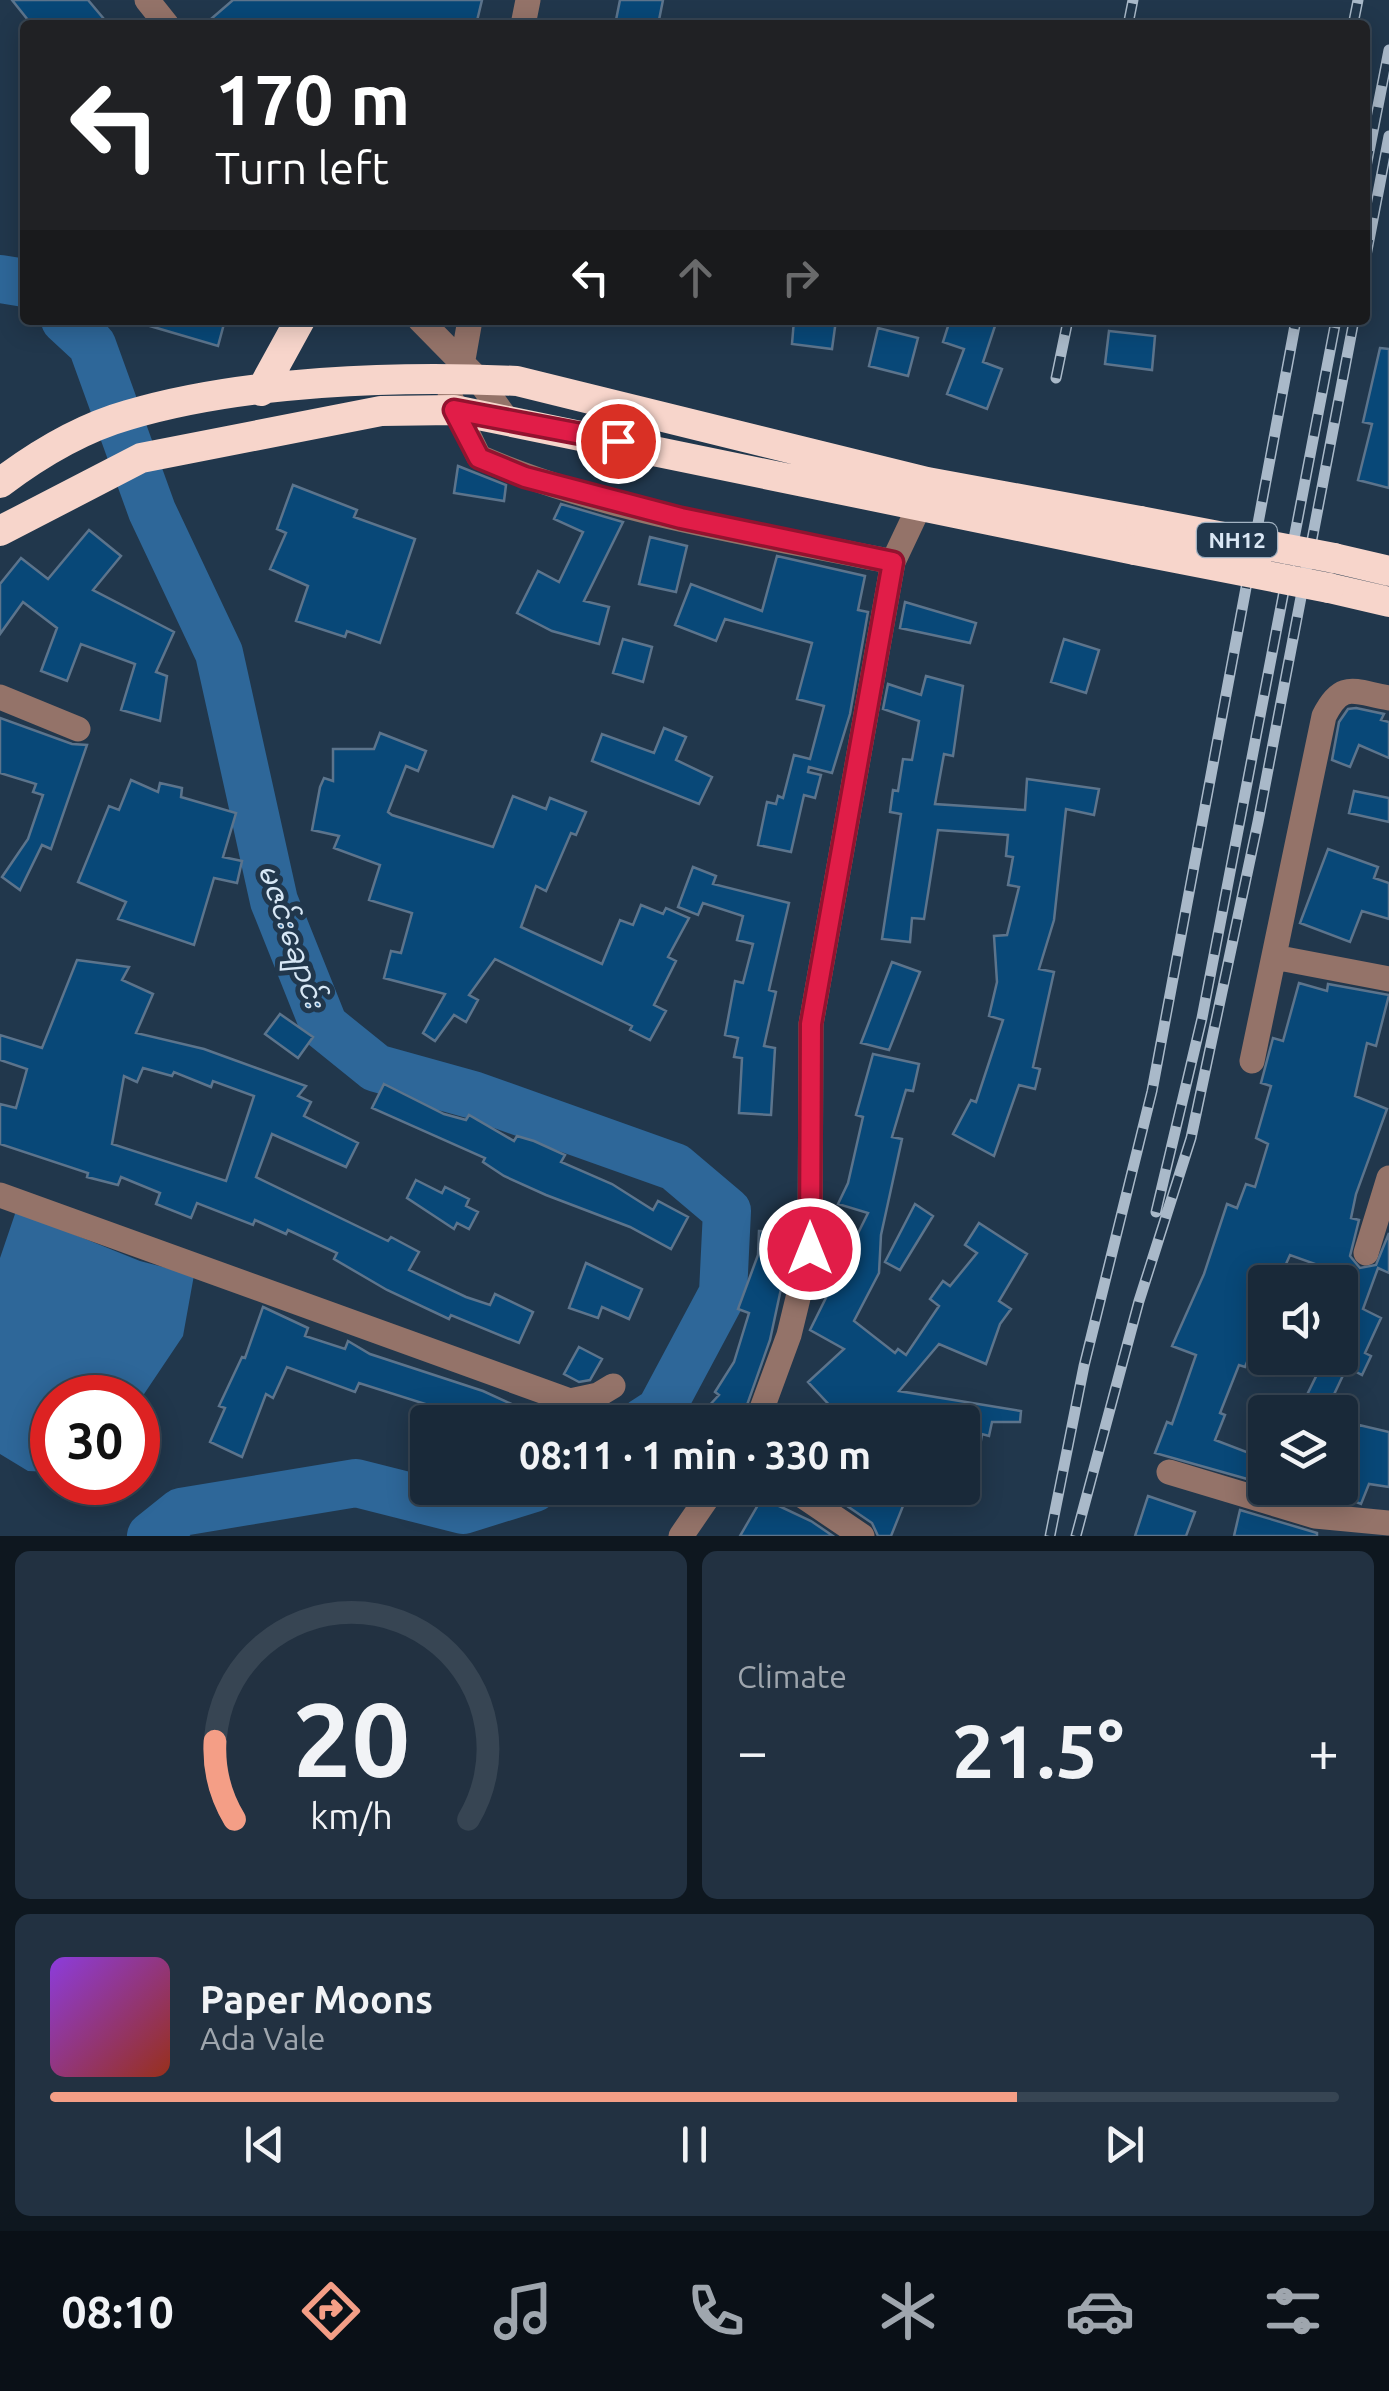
<!DOCTYPE html>
<html lang="en">
<head>
<meta charset="utf-8">
<style>
  body { margin:0; font-family:Ubuntu,"Noto Sans Myanmar",sans-serif; background:#223141; color:#f1f3f6; height:100vh; display:flex; flex-direction:column; font-size:38px; white-space:nowrap }
  * { box-sizing:border-box; margin:0 }
  p { font-size:32px; color:#9fa6ae }
  .icon { flex:none; width:55px; height:55px; fill:none; stroke:currentColor; stroke-width:2; stroke-linecap:round; stroke-linejoin:round }
  .map { position:relative; height:1536px; overflow:hidden }
  .sheet { display:flex; flex-direction:column; gap:15px; padding:15px; background:#0e171f; flex:1 }
  .sheet>* { flex:none }
  .top-card { position:absolute; left:20px; top:20px; width:1350px; height:305px; border-radius:10px; box-shadow:0 5px 25px #0003,0 0 0 2px #374553; background:#202124; color:#fff; overflow:hidden }
  .tools { position:absolute; left:1248px; top:1265px; display:grid; gap:20px }
  .tools a { display:grid; place-items:center; width:110px; height:110px; border-radius:10px; background:#192939; box-shadow:0 5px 25px #0003,0 0 0 2px #374553; font-size:50px }
  .speed { position:absolute; left:30px; top:1375px; display:flex; gap:20px; font-size:50px; font-weight:700; text-align:center }
  .speed>* { display:grid; place-content:center; width:130px; height:130px; border-radius:50%; background:#192939; box-shadow:0 5px 25px #0003,0 0 0 2px #374553; line-height:1 }
  .speed .limit { border:15px solid #d22; background:#fff; color:#111 }
  .pin { position:absolute; display:grid; place-items:center; width:85px; height:85px; color:#fff; margin:-42px; border:5px solid #fff; border-radius:50%; box-shadow:0 2px 10px #0007 }
  .me { position:absolute; width:110px; margin:-55px; rotate:0deg; stroke-linejoin:round; filter:drop-shadow(0 0 8px #0008) }
  .turn { display:flex; align-items:center; gap:35px; height:210px; padding:0 30px; font-size:45px }
  .turn .icon { width:130px; height:130px; stroke-width:2.5 }
  .turn b { display:block; font-size:70px; line-height:85px }
  .lanes { display:flex; align-items:center; height:95px; padding:0 30px; background:#0003; justify-content:center; gap:50px; direction:ltr }
  .lanes .off { opacity:.35 }
  .big { font-size:75px; font-weight:700; line-height:1.1 }
  .sheet .card { flex:1; display:flex; flex-direction:column; justify-content:center; gap:15px; min-width:0; padding:0 35px; border-radius:15px; background:#223141 }
  .sheet .dial { align-items:center; gap:0 }
  .dial svg { height:260px; overflow:visible; fill:none; stroke:#374553; stroke-width:7; stroke-linecap:round; text-anchor:middle }
  .dial text { fill:#f1f3f6; stroke:none }
  .song { display:flex; align-items:center; gap:30px }
  .cover { width:120px; height:120px; border-radius:15px; background:linear-gradient(135deg,hsl(270 70% 55%),hsl(10 70% 35%)) }
  .played { height:10px; border-radius:5px; background:linear-gradient(90deg,#f49e86 75%,#374553 75%) }
  .keys { display:flex; justify-content:space-around; direction:ltr }
  .heat { display:flex; justify-content:space-between; align-items:center; font-size:55px; direction:ltr }
  .sheet .tiles { flex:1; display:grid; gap:15px; grid-template-columns:1fr 1fr }
  .card:last-child { grid-column:span 2 }
  .trip { position:absolute; left:410px; top:1405px; width:570px; height:100px; border-radius:10px; background:#192939; box-shadow:0 5px 25px #0003,0 0 0 2px #374553; font-weight:700; line-height:100px; text-align:center }
  .tab-bar { display:flex; height:160px; justify-content:space-around; align-items:center; background:#0a1017; color:#9fa6ae }
  .tab-bar .icon { width:70px; height:70px }
  .tab-bar .current { color:#f49e86 }
  .tab-bar b { font-size:45px; color:#f1f3f6 }
  .map>svg:first-child { display:block }
  .water { fill:#2e6799 }
  .lines { fill:none; stroke-linecap:round; stroke-linejoin:round }
  .river { stroke:#2e6799; stroke-width:48 }
  .building { fill:#084878; stroke:#5c748c; stroke-width:2.5; fill-rule:evenodd }
  .minor { stroke:#947369; stroke-width:25 }
  .highway { stroke:#f7d5cb; stroke-width:30 }
  .rail-casing { stroke:#a9b9c9; stroke-width:11 }
  .rail { stroke:#21374c; stroke-width:8; stroke-dasharray:22; stroke-linecap:butt }
  .highway-bridge { stroke:#f7d5cb; stroke-width:30 }
  .route-casing { stroke:#92132f; stroke-width:25 }
  .route { stroke:#e11d48; stroke-width:18 }
  .labels { text-anchor:middle; stroke-width:10; stroke-linejoin:round; paint-order:stroke }
  .shield { fill:#21374c; stroke:#a2b2c2; stroke-width:2.5 }
  .shield-label { font-size:22px; font-weight:bold; fill:#dae7f5 }
  .water-label { font-size:28px; font-style:italic; fill:#d7e7f5; stroke:#21374c }
</style>
</head>
<body>
<div class="map">
<svg width="1389" height="1536" viewBox="0 0 1389 1536">
  <rect width="100%" height="100%" fill="#21374c"/>
  <!-- water -->
  <path class="water" d="M16,1211L140,1261L194,1275L183,1336L138,1403V1398H52V1472L28,1471L0,1454V1258Z"/>
  <g class="lines">
    <!-- river -->
    <path class="river" d="M0,279L25,283
      M65,320L92,345L152,511L219,653L274,901L324,1026L376,1068L473,1095L675,1167L727,1211L723,1293L660,1411L643,1422
      M151,1536L181,1512L356,1483L463,1510L534,1488"/>
  </g>
  <!-- building -->
  <path class="building" d="M12,0H88L109,25H32Z
    M233,0H482L476,25L361,21V25H204Z
    M620,0H663L658,25H615Z
    M151,320H225L218,346L150,326Z
    M794,320H836L832,349L792,344Z
    M950,320H997L983,362L1002,369L987,409L947,394L964,349L943,342Z
    M878,328L918,338L908,376L869,366Z
    M1109,331L1155,336L1152,370L1105,364Z
    M1380,348L1389,349V488L1358,480L1372,424L1363,422Z
    M458,466L506,485L504,501L454,493Z
    M293,485L357,510L354,517L415,539L380,643L347,631L345,637L296,621L308,586L270,569L286,533L277,529Z
    M561,504L623,522L584,601L609,607L599,644L552,631L517,613L538,571L559,582L583,532L554,519Z
    M89,530L121,556L93,590L174,632L156,672L167,676L160,721L121,710L135,664L81,644L67,681L41,671L57,628L23,602L0,634V584L21,558L48,579Z
    M650,537L687,546L676,592L639,584Z
    M777,556L865,576L858,610L868,612L850,714L832,773L809,767L808,772L821,775L815,798L804,795L791,852L758,845L767,802L776,804L778,796L783,798L794,755L810,759L824,706L797,699L812,643L725,619L716,641L675,625L691,584L762,611Z
    M905,602L976,623L970,643L900,628Z
    M623,639L652,647L643,682L613,673Z
    M1064,639L1099,650L1086,693L1051,682Z
    M926,676L963,686L953,756L944,754L935,804L1025,810L1027,779L1099,789L1094,815L1066,809L1054,920L1039,969L1054,972L1033,1067L1040,1069L1035,1089L1019,1085L994,1156L953,1134L971,1100L976,1102L1003,1020L989,1016L997,982L994,936L1007,935L1019,887L1008,885L1013,857L1006,856L1008,835L938,830L924,919L912,918L910,942L882,939L901,814L890,812L893,790L898,791L903,759L912,760L919,721L883,709L888,684L921,695Z
    M1356,708L1384,714L1381,720L1389,722V758L1359,745L1350,767L1332,760L1339,722L1348,709Z
    M0,718L72,744L87,745L51,849L42,845L20,890L2,877L28,839L43,795L33,792L36,784L0,773Z
    M664,728L686,737L676,760L712,777L699,804L592,761L602,734L654,753Z
    M380,733L426,751L418,771L406,766L388,812L392,815L493,847L513,796L546,809L550,798L586,812L576,835L571,833L546,891L536,886L521,927L602,964L620,920L633,925L641,905L663,914L666,908L689,918L668,957L676,961L654,1005L666,1011L650,1040L630,1030L632,1026L495,959L469,995L478,1000L466,1022L454,1015L435,1041L423,1033L445,994L384,978L391,951L401,953L412,913L369,900L380,865L334,848L339,836L312,830L320,787L324,778L333,781V749H374Z
    M131,780L158,792L160,783L182,788L181,797L236,813L223,857L242,861L237,883L214,878L194,945L118,919L126,902L78,882L109,806L119,810Z
    M1354,791L1389,798V822L1349,813Z
    M1328,849L1378,867L1374,878L1389,883V919L1362,911L1350,942L1300,923Z
    M693,867L716,876L713,884L789,903L769,990L776,992L764,1046L775,1048L771,1115L739,1113L742,1058L734,1057L738,1038L725,1035L735,981L743,983L753,944L737,940L743,916L703,903L698,915L678,907Z
    M77,960L129,967L122,980L153,994L136,1033L204,1049L306,1086L298,1096L311,1102L304,1116L358,1143L346,1167L272,1134L256,1177L388,1241L391,1237L419,1252L409,1270L466,1297L490,1305L495,1294L533,1312L519,1343L451,1315L449,1319L387,1290L334,1259L337,1253L288,1230L286,1234L255,1220L253,1225L197,1203L191,1218L156,1204L160,1193L121,1177L118,1185L87,1177L88,1173L0,1144V1104L16,1108L27,1069L0,1060V1035L42,1048ZM143,1068L172,1076L174,1072L211,1087L213,1081L254,1096L226,1181L112,1144L124,1076L137,1082Z
    M892,962L920,972L889,1050L861,1043Z
    M1299,983L1327,991L1328,984L1389,995L1376,1046L1367,1043L1355,1096L1387,1109L1356,1194L1351,1218L1359,1220L1350,1256L1360,1268L1376,1265L1389,1233V1273L1378,1268L1363,1309L1381,1318L1365,1353L1371,1356L1362,1375L1347,1367L1328,1407L1306,1397L1325,1358H1340L1343,1274L1290,1255L1278,1282H1265V1318L1245,1367L1239,1365L1220,1413L1225,1415L1215,1440L1265,1459V1484L1155,1453L1167,1422L1172,1424L1196,1355L1172,1346L1204,1274L1227,1204L1237,1208L1246,1184L1255,1187L1268,1144L1256,1138L1271,1086L1261,1083L1273,1038L1283,1041Z
    M280,1014L313,1037L298,1058L265,1034Z
    M873,1054L919,1064L913,1091L906,1090L892,1137L902,1139L881,1235L879,1273L854,1321L895,1353L898,1349L906,1355L939,1306L930,1299L943,1281L950,1286L977,1253L965,1245L979,1223L1027,1254L999,1301L1011,1309L1000,1324L986,1364L939,1344L899,1391L1021,1411L1020,1422H992L989,1436L982,1434L975,1477L962,1476V1422H904L835,1411L808,1382L844,1349L810,1330L868,1213L838,1204L848,1183L863,1117L856,1115Z
    M384,1084L444,1114L466,1120L469,1115L514,1141L517,1136L534,1141L565,1155L561,1162L612,1184L653,1210L658,1201L688,1217L671,1249L630,1227L546,1195L504,1176L483,1162L485,1158L372,1108Z
    M416,1180L442,1193L445,1187L469,1199L466,1206L478,1212L469,1229L457,1223L454,1229L407,1198Z
    M915,1204L933,1216L900,1270L885,1262Z
    M759,1231L793,1233L770,1340L741,1422H694L719,1395L715,1392L734,1362L749,1313L738,1309L758,1255Z
    M586,1263L642,1289L629,1319L602,1307L598,1318L569,1308Z
    M263,1307L308,1328L305,1336L345,1349L348,1341L370,1354L483,1391L551,1422H482L359,1383L355,1392L287,1367L273,1398L266,1394L242,1457L210,1442L225,1408L219,1406L242,1357L245,1358Z
    M579,1347L602,1359L590,1380L579,1382L564,1374Z
    M1359,1425L1389,1432V1487L1369,1484L1361,1504L1340,1496V1461L1349,1464Z
    M839,1488H859L876,1497L879,1490L905,1501L891,1536H878L872,1523L834,1497Z
    M1277,1488H1324L1322,1500Z
    M1148,1496L1195,1512L1186,1536H1135Z
    M762,1498L811,1521L833,1536H740Z
    M1240,1510L1317,1533V1536H1234Z"/>
  <g class="lines">
    <!-- minor -->
    <path class="minor" d="M147,0L167,25
      M523,25L528,0
      M420,320L478,379L505,417
      M462,365L470,320
      M450,397L479,457C609,513 755,534 893,562
      M0,697L78,729
      M1274,957L1389,979
      M1252,1061L1324,716C1342,680 1354,692 1389,698
      M0,1195L570,1401L598,1395L613,1386
      M1366,1253L1389,1178
      M757,1422L789,1335L810,1249L811,1024L893,562L919,507
      M1169,1472L1315,1516L1389,1523
      M791,1488L862,1536
      M681,1536L714,1488"/>
    <!-- highway -->
    <path class="highway" d="M261,391L300,320
      M0,483C37,455 82,428 128,415C242,381 398,375 517,381L927,482L1140,521
      M0,531L141,458L381,411L454,410L1135,550
      M1334,558L1389,571
      M1329,588L1389,602"/>
    <defs>
      <path id="rail" d="M1128,25L1133,0
        M1353,25L1358,0
        M1365,172L1389,50
        M1365,261L1389,136
        M1056,378L1068,320
        M1156,1212L1202,1018L1336,320
        M1050,1536L1084,1366L1152,1091L1296,320
        M1076,1536L1139,1301L1191,1138L1258,822L1354,320"/>
    </defs>
    <!-- rail casing -->
    <use href="#rail" class="rail-casing"/>
    <!-- rail -->
    <use href="#rail" class="rail"/>
    <!-- highway-bridge -->
    <path class="highway-bridge" d="M1140,521L1334,558
      M1135,550L1329,588"/>
  </g>
  <g class="lines">
    <defs>
      <path id="route" d="M618,441L454,410L479,458L525,477L681,518L893,562L811,1024L810,1249"/>
    </defs>
    <!-- route casing -->
    <use href="#route" class="route-casing"/>
    <!-- route -->
    <use href="#route" class="route"/>
  </g>
  <g class="labels">
    <!-- shield labels -->
    <rect class="shield" x="1197" y="523" width="80" height="34" rx="8"/>
    <g class="shield-label">
      <text x="1237" y="548">NH12</text>
    </g>
    <!-- water labels -->
    <g class="water-label">
      <text transform="translate(292 936) rotate(71)" y="10">မဇင်းချောင်း</text>
    </g>
  </g>
</svg>
<div class="tools">
<a><svg class="icon" aria-label="sound" viewBox="0 0 24 24"><path d="M4 9h4l5-4v14l-5-4H4zM17 9q2 3 0 6"/></svg></a>
<a><svg class="icon" aria-label="layers" viewBox="0 0 24 24"><path d="M12 4l9 5-9 5-9-5zM3 14l9 5 9-5"/></svg></a>
</div>
<div class="speed"><div class="limit">30</div></div>
<div class="pin" style="left:618px;top:441px;background:#d93025"><svg class="icon" aria-label="arrive" viewBox="0 0 24 24"><path d="M6 21V4h12l-3 4 3 4H6"/></svg></div>
<svg class="me" style="left:810px;top:1249px" viewBox="-20 -20 40 40"><circle r="17" fill="#e11d48" stroke="#fff" stroke-width="3"/><path d="M0-11L8 9 0 5-8 9z" fill="#fff"/></svg>
<div class="trip">08:11 · 1 min · 330 m</div>
<div class="top-card">
<div class="turn"><svg class="icon" aria-label="left" viewBox="0 0 24 24"><path d="M17 20v-9H6M10 6l-5 5 5 5"/></svg><div><b>170 m</b>Turn left</div></div>
<div class="lanes"><svg class="icon" aria-label="left" viewBox="0 0 24 24"><path d="M17 20v-9H6M10 6l-5 5 5 5"/></svg><svg class="icon off" aria-label="ahead" viewBox="0 0 24 24"><path d="M12 20V5M6 11l6-6 6 6"/></svg><svg class="icon off" aria-label="right" viewBox="0 0 24 24"><path d="M7 20v-9h11M14 6l5 5-5 5"/></svg></div>
</div>
</div>
<section class="sheet">
<div class="tiles">
<div class="card dial"><svg viewBox="0 0 100 80">
<path d="M14 69A42 42 0 1 1 86 69"/>
<path d="M14 69A42 42 0 0 1 8 45" stroke="#f49e86"/>
<text x="50" y="56" font-size="32" font-weight="700">20</text>
<text x="50" y="72" font-size="11">km/h</text>
</svg></div>
<div class="card"><p>Climate</p>
<div class="heat"><a>−</a><b class="big">21.5°</b><a>+</a></div>
</div>
<div class="card">
<div class="song"><i class="cover"></i><div><b>Paper Moons</b><p>Ada Vale</p></div></div>
<div class="played"></div>
<div class="keys"><svg class="icon" aria-label="previous" viewBox="0 0 24 24"><path d="M18 5L8 12l10 7zM5 5v14"/></svg><svg class="icon" aria-label="pause" viewBox="0 0 24 24"><path d="M8 5v14M16 5v14"/></svg><svg class="icon" aria-label="next" viewBox="0 0 24 24"><path d="M6 5l10 7-10 7zM19 5v14"/></svg></div>
</div>
</div>
</section>
<nav class="tab-bar">
<b>08:10</b>
<svg class="icon current" aria-label="directions" viewBox="0 0 24 24"><path d="M12 3l9 9-9 9-9-9zM9 14v-3h6M13 9l2 2-2 2"/></svg>
<svg class="icon" aria-label="music" viewBox="0 0 24 24"><path d="M9 18V5l10-2v13"/><circle cx="6" cy="18" r="3"/><circle cx="16" cy="16" r="3"/></svg>
<svg class="icon" aria-label="phone" viewBox="0 0 24 24"><path d="M5 4h4l2 5-3 2q2 4 5 5l2-3 5 2v4C11 20 4 13 5 4z"/></svg>
<svg class="icon" aria-label="climate" viewBox="0 0 24 24"><path d="M12 3v18M4 7l16 10M4 17L20 7"/></svg>
<svg class="icon" aria-label="car" viewBox="0 0 24 24"><path d="M5 17H2v-5l4-1 3-4h7l3 4 3 1v5h-3M9 17h6M6 11h13"/><circle cx="7" cy="17" r="2"/><circle cx="17" cy="17" r="2"/></svg>
<svg class="icon" aria-label="filters" viewBox="0 0 24 24"><path d="M4 7h16M4 17h16"/><circle cx="9" cy="7" r="2"/><circle cx="15" cy="17" r="2"/></svg>
</nav>
</body>
</html>
